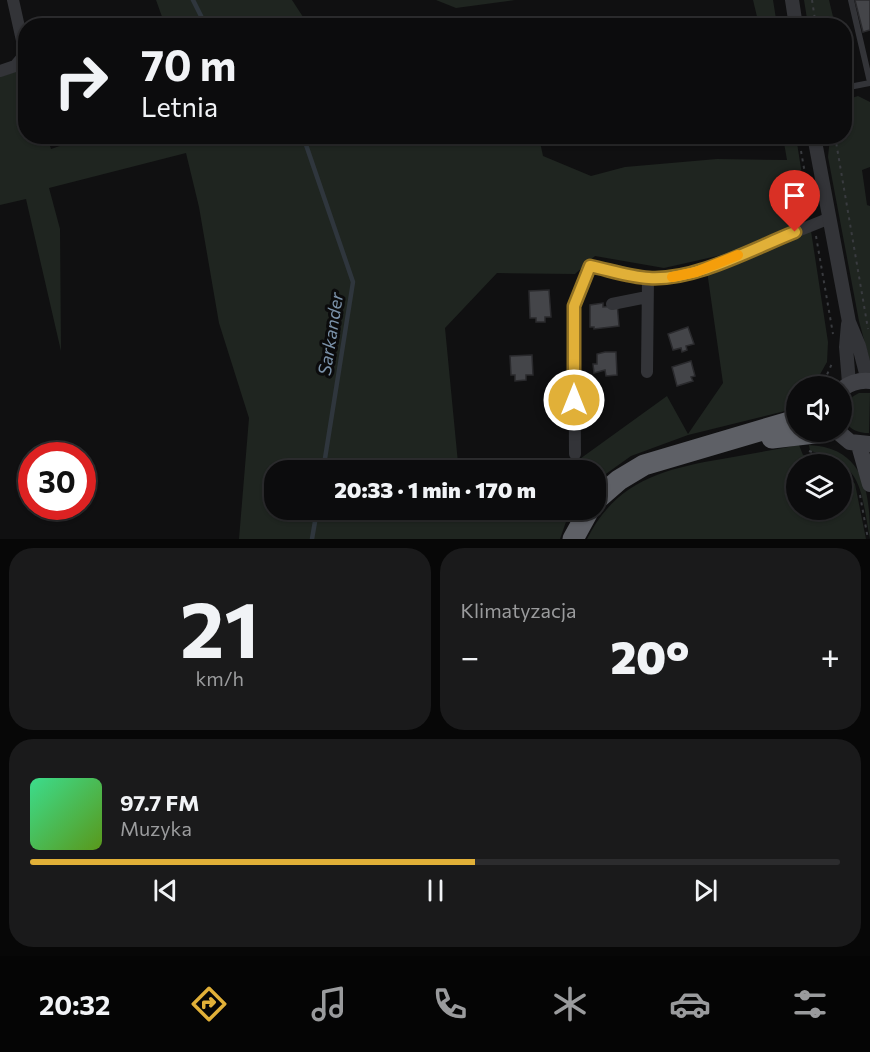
<!DOCTYPE html>
<html lang="pl">
<head>
<meta charset="utf-8">
<style>
  body { margin:0; font-family:Commissioner,sans-serif; background:#1a1a1b; color:#f1f3f6; height:100vh; display:flex; flex-direction:column; font-size:22px; white-space:nowrap }
  * { box-sizing:border-box; margin:0 }
  p { font-size:20px; color:#9a9b9d }
  .icon { flex:none; width:33px; height:33px; fill:none; stroke:currentColor; stroke-width:2; stroke-linecap:round; stroke-linejoin:round }
  .map { position:relative; height:539px; overflow:hidden }
  .panel { display:flex; flex-direction:column; gap:9px; padding:9px; background:#070707; flex:1 }
  .panel>* { flex:none }
  .banner { position:absolute; left:18px; top:18px; width:834px; height:126px; border-radius:24px; box-shadow:0 2px 4px #0004,0 0 0 2px #2c2c2e; background:#0c0c0d; color:#f1f3f6; overflow:hidden }
  .buttons { position:absolute; left:786px; top:376px; display:grid; gap:12px }
  .buttons a { display:grid; place-items:center; width:66px; height:66px; border-radius:50%; background:#0c0c0d; box-shadow:0 2px 4px #0004,0 0 0 2px #2c2c2e; font-size:30px }
  .speed { position:absolute; left:18px; top:442px; display:flex; gap:12px; font-size:30px; font-weight:700; text-align:center }
  .speed>* { display:grid; place-content:center; width:78px; height:78px; border-radius:50%; background:#0c0c0d; box-shadow:0 2px 4px #0004,0 0 0 2px #2c2c2e; line-height:1 }
  .speed .limit { border:9px solid #d22; background:#fff; color:#111 }
  .pin { position:absolute; display:grid; place-items:center; width:51px; height:51px; color:#fff; margin:-62px -26px; border-radius:50% 50% 50% 0; rotate:-45deg; box-shadow:0 0 6px #0007 }
  .pin .icon { rotate:45deg }
  .me { position:absolute; width:66px; margin:-33px; rotate:0deg; stroke-linejoin:round; filter:drop-shadow(0 0 4px #0008) }
  .turn { display:flex; align-items:center; gap:21px; height:126px; padding:0 24px; font-size:27px }
  .turn .icon { width:78px; height:78px; stroke-width:2.5 }
  .turn b { display:block; font-size:42px; line-height:51px }
  .big { font-size:45px; font-weight:800; line-height:1.1 }
  .panel .tile { flex:1; display:flex; flex-direction:column; justify-content:center; gap:9px; min-width:0; padding:0 21px; border-radius:24px; background:#1a1a1b }
  .panel .dial { align-items:center; gap:0 }
  .dial b { font-size:78px; line-height:1 }
  .song { display:flex; align-items:center; gap:18px }
  .cover { width:72px; height:72px; border-radius:9px; background:linear-gradient(135deg,hsl(150 70% 55%),hsl(90 70% 35%)) }
  .played { height:6px; border-radius:3px; background:linear-gradient(90deg,#e1b038 55%,#2c2c2e 55%) }
  .keys { display:flex; justify-content:space-around; direction:ltr }
  .heat { display:flex; justify-content:space-between; align-items:center; font-size:33px; direction:ltr }
  .panel .tiles { flex:1; display:grid; gap:9px; grid-template-columns:1fr 1fr }
  .tile:last-child { grid-column:span 2 }
  .trip { position:absolute; left:264px; top:460px; width:342px; height:60px; border-radius:24px; background:#0c0c0d; box-shadow:0 2px 4px #0004,0 0 0 2px #2c2c2e; font-weight:800; line-height:60px; text-align:center }
  .dock { display:flex; height:96px; justify-content:space-around; align-items:center; background:#050505; color:#9a9b9d }
  .dock .icon { width:42px; height:42px }
  .dock .selected { color:#e1b038 }
  .dock b { font-size:27px; color:#f1f3f6 }
  .map>svg:first-child { display:block }
  .green { fill:#1f2520 }
  .lines { fill:none; stroke-linecap:round; stroke-linejoin:round }
  .stream { stroke:#2f363d; stroke-width:4.5 }
  .building { fill:#444549; stroke:#2a2a2d; stroke-width:1.5 }
  .path { stroke:#393b3f; stroke-width:2; stroke-dasharray:3 4.5; stroke-linecap:butt }
  .service { stroke:#333438; stroke-width:6 }
  .minor { stroke:#333438; stroke-width:12 }
  .tertiary { stroke:#333438; stroke-width:14 }
  .secondary { stroke:#404146; stroke-width:16 }
  .motorway { stroke:#5e6066; stroke-width:21 }
  .route-casing { stroke:#927224; stroke-width:15 }
  .route { stroke:#e1b038; stroke-width:10 }
  .slow { stroke:#f59e0b; stroke-width:10 }
  .labels { text-anchor:middle; stroke-width:6; stroke-linejoin:round; paint-order:stroke }
  .water-label { font-size:18px; font-style:italic; fill:#7b92aa; stroke:#0b0b0c }
</style>
</head>
<body>
<div class="map">
<svg width="870" height="539" viewBox="0 0 870 539">
  <rect width="100%" height="100%" fill="#101011"/>
  <!-- green -->
  <path class="green" d="M156,0H292L305,20H354L356,25H165Z
    M436,0H515L456,8Z
    M753,0H773L777,25H759Z
    M804,0H829L835,25H808Z
    M25,66L26,136L47,137L51,149L89,136H562L540,142L543,156L591,176L625,167L717,159L787,160L783,137H796L809,218L804,220L726,254L664,268L595,256L575,274L497,273L445,328L458,463L577,461L667,396L688,434L723,383L707,271L811,231L828,342L827,362L814,385L811,387H796V398L793,401V409L688,435L631,456L596,481V471H274V510H573L568,516L560,539H239L249,418L219,323L199,207L186,153L49,188L60,229L61,351L26,199L0,205V74Z
    M858,96L870,102V167L862,170L867,205L870,206V362L859,321L828,157L830,137L844,136L845,100Z
    M859,393H870L869,433C841,434 834,404 859,393Z
    M799,445L803,455C817,456 828,458 840,465H796V510H842V467L855,484L866,539H587C616,481 663,469 722,459C748,454 773,450 799,445Z
    M809,445C866,448 870,494 870,539C861,493 864,462 810,451Z"/>
  <g class="lines">
    <!-- stream -->
    <path class="stream" d="M193,0L206,26
      M303,136L353,282L323,471
      M312,539L317,510"/>
  </g>
  <!-- building -->
  <path class="building" d="M855,0H870V30L863,32Z
    M549,290L551,317H545V322H536V318H530L529,291Z
    M617,302L619,326L594,329V327H590V305L603,303V307L616,306Z
    M688,327L694,344L686,346L687,350L682,352L681,348L673,350L668,334Z
    M605,352H616L617,375L606,376L605,370L594,373L593,364H597V354Z
    M532,355L533,375H526V380L515,381V375H511L510,356Z
    M691,361L695,376L691,377L693,381L677,386L672,367Z"/>
  <g class="lines">
    <!-- path -->
    <path class="path" d="M812,0L816,26
      M835,136L868,329
      M801,151L812,213
      M816,236L833,334
      M819,387L826,377L833,361
      M809,451L840,462L851,476
      M860,495L868,539"/>
    <!-- service -->
    <path class="service" d="M851,0L870,82
      M844,88L870,83"/>
    <!-- minor -->
    <path class="minor" d="M0,71L15,66L25,54L13,0
      M612,304L647,297
      M647,372L648,278
      M575,454L574,306L590,266L648,278H670L696,272L830,218"/>
    <!-- tertiary -->
    <path class="tertiary" d="M792,0L796,26
      M814,136L849,322L859,346L868,381
      M848,324L846,347L849,383"/>
    <!-- secondary -->
    <path class="secondary" d="M842,389C851,382 859,380 870,381
      M838,432L850,442L869,444
      M859,445L870,484"/>
    <!-- motorway -->
    <path class="motorway" d="M772,438L823,432
      M596,500L619,480L644,465L796,420
      M573,539L589,510"/>
  </g>
  <g class="lines">
    <defs>
      <path id="route" d="M574,400V306L590,266C609,270 630,277 649,278C695,281 752,249 795,232"/>
    </defs>
    <!-- route casing -->
    <use href="#route" class="route-casing"/>
    <!-- route -->
    <use href="#route" class="route"/>
    <!-- slow -->
    <path class="slow" d="M672,277L696,272L738,255"/>
  </g>
  <g class="labels">
    <!-- water labels -->
    <g class="water-label">
      <text transform="translate(331 334) rotate(-81)" y="6">Sarkander</text>
    </g>
  </g>
</svg>
<div class="buttons">
<a><svg class="icon" aria-label="sound" viewBox="0 0 24 24"><path d="M4 9h4l5-4v14l-5-4H4zM17 9q2 3 0 6"/></svg></a>
<a><svg class="icon" aria-label="layers" viewBox="0 0 24 24"><path d="M12 4l9 5-9 5-9-5zM3 14l9 5 9-5"/></svg></a>
</div>
<div class="speed"><div class="limit">30</div></div>
<div class="pin" style="left:795px;top:232px;background:#d93025"><svg class="icon" aria-label="arrive" viewBox="0 0 24 24"><path d="M6 21V4h12l-3 4 3 4H6"/></svg></div>
<svg class="me" style="left:574px;top:400px" viewBox="-20 -20 40 40"><circle r="17" fill="#e1b038" stroke="#fff" stroke-width="3"/><path d="M0-11L8 9 0 5-8 9z" fill="#fff"/></svg>
<div class="trip">20:33 · 1 min · 170 m</div>
<div class="banner">
<div class="turn"><svg class="icon" aria-label="right" viewBox="0 0 24 24"><path d="M7 20v-9h11M14 6l5 5-5 5"/></svg><div><b>70 m</b>Letnia</div></div>
</div>
</div>
<section class="panel">
<div class="tiles">
<div class="tile dial"><b>21</b><p>km/h</p></div>
<div class="tile"><p>Klimatyzacja</p>
<div class="heat"><a>−</a><b class="big">20°</b><a>+</a></div>
</div>
<div class="tile">
<div class="song"><i class="cover"></i><div><b>97.7 FM</b><p>Muzyka</p></div></div>
<div class="played"></div>
<div class="keys"><svg class="icon" aria-label="previous" viewBox="0 0 24 24"><path d="M18 5L8 12l10 7zM5 5v14"/></svg><svg class="icon" aria-label="pause" viewBox="0 0 24 24"><path d="M8 5v14M16 5v14"/></svg><svg class="icon" aria-label="next" viewBox="0 0 24 24"><path d="M6 5l10 7-10 7zM19 5v14"/></svg></div>
</div>
</div>
</section>
<nav class="dock">
<b>20:32</b>
<svg class="icon selected" aria-label="directions" viewBox="0 0 24 24"><path d="M12 3l9 9-9 9-9-9zM9 14v-3h6M13 9l2 2-2 2"/></svg>
<svg class="icon" aria-label="music" viewBox="0 0 24 24"><path d="M9 18V5l10-2v13"/><circle cx="6" cy="18" r="3"/><circle cx="16" cy="16" r="3"/></svg>
<svg class="icon" aria-label="phone" viewBox="0 0 24 24"><path d="M5 4h4l2 5-3 2q2 4 5 5l2-3 5 2v4C11 20 4 13 5 4z"/></svg>
<svg class="icon" aria-label="climate" viewBox="0 0 24 24"><path d="M12 3v18M4 7l16 10M4 17L20 7"/></svg>
<svg class="icon" aria-label="car" viewBox="0 0 24 24"><path d="M5 17H2v-5l4-1 3-4h7l3 4 3 1v5h-3M9 17h6M6 11h13"/><circle cx="7" cy="17" r="2"/><circle cx="17" cy="17" r="2"/></svg>
<svg class="icon" aria-label="filters" viewBox="0 0 24 24"><path d="M4 7h16M4 17h16"/><circle cx="9" cy="7" r="2"/><circle cx="15" cy="17" r="2"/></svg>
</nav>
</body>
</html>
